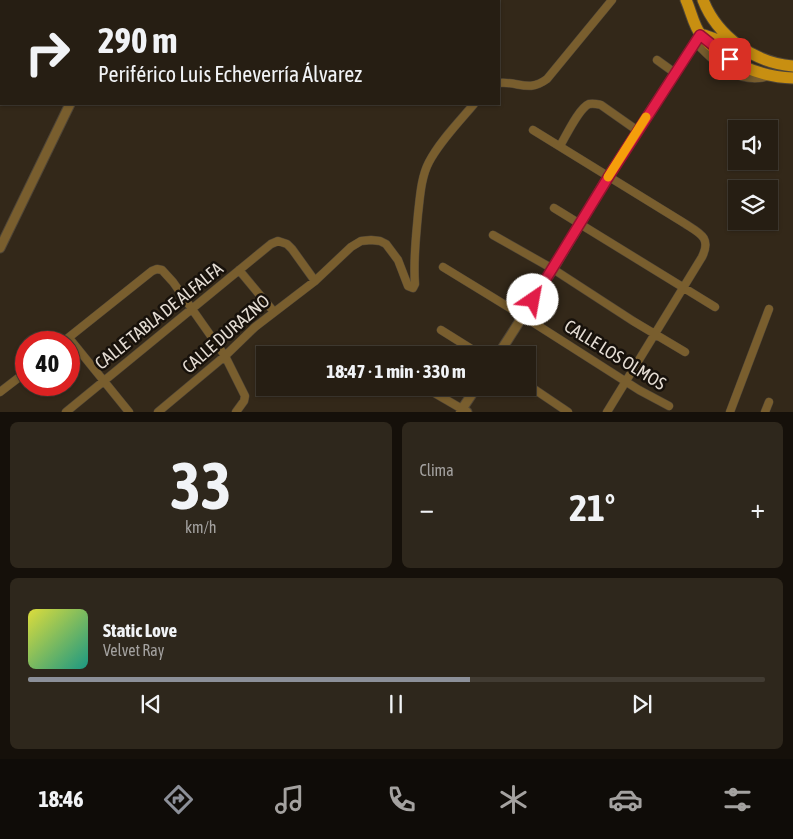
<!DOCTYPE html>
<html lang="es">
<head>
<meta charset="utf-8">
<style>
  body { margin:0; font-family:"Asap Condensed",sans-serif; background:#2e271c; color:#f1f3f6; height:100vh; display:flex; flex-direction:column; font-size:19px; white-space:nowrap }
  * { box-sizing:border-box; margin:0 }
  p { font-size:16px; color:#a4a2a0 }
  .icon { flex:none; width:28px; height:28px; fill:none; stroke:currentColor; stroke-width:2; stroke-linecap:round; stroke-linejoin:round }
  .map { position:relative; height:412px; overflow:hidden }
  .panel { display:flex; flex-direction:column; gap:10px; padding:10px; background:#15100a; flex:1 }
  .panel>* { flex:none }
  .top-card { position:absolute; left:0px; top:0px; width:500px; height:105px; box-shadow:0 1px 4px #0004,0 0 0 1px #423c33; background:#261e13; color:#f1f3f6; overflow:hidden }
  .fabs { position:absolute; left:728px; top:120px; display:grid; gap:10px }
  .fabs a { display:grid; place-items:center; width:50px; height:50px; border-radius:0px; background:#261e13; box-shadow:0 1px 4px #0004,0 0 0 1px #423c33; font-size:25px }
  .speed { position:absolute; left:15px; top:331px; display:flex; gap:10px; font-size:25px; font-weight:700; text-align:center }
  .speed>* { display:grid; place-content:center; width:65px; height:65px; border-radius:50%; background:#261e13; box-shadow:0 1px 4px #0004,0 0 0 1px #423c33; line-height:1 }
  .speed .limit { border:8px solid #d22; background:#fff; color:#111 }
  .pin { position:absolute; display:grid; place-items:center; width:42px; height:42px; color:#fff; margin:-21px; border-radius:10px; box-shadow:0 2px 8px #0006 }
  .me { position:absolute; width:55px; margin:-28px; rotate:33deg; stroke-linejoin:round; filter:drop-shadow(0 0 4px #0008) }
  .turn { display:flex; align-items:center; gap:18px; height:105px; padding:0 15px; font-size:22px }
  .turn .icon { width:65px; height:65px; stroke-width:2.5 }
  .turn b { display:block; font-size:35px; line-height:42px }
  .big { font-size:38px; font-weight:700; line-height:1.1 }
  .panel .widget { flex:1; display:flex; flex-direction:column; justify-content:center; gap:8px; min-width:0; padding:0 18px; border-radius:8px; background:#2e271c }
  .panel .dial { align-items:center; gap:0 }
  .dial b { font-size:65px; line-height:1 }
  .song { display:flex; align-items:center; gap:15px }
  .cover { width:60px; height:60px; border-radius:8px; background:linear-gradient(135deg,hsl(60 70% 55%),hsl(170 70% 35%)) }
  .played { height:5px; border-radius:2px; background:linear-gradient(90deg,#8c9099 60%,#423c33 60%) }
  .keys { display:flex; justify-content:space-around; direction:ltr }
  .heat { display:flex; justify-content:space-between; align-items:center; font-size:28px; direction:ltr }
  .panel .tiles { flex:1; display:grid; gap:10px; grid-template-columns:1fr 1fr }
  .widget:last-child { grid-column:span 2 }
  .trip { position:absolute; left:256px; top:346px; width:280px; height:50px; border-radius:0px; background:#261e13; box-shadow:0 1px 4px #0004,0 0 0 1px #423c33; font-weight:700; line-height:50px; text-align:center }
  .dock { display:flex; height:80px; justify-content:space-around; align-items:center; background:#0f0c08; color:#a4a2a0 }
  .dock .icon { width:35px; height:35px }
  .dock .active { color:#8c9099 }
  .dock b { font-size:22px; color:#f1f3f6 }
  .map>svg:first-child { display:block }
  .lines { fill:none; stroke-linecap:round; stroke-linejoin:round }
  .service-casing { stroke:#4f4537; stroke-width:5.5 }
  .minor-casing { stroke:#4f4537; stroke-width:9 }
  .tertiary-casing { stroke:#4f4537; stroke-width:11 }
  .primary-casing { stroke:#4f4537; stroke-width:13 }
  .service { stroke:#795e2e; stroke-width:4 }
  .minor { stroke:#795e2e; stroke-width:8 }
  .tertiary { stroke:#795e2e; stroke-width:9 }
  .primary { stroke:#c88f11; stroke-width:11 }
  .rail { stroke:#a9a095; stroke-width:2; stroke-dasharray:9 9; stroke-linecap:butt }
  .route-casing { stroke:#92132f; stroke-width:12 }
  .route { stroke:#e11d48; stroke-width:9 }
  .slow { stroke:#f59e0b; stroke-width:9 }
  .labels { text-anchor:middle; stroke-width:5; stroke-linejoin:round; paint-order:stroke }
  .street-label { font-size:18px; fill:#e5ddd4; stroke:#17110b }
</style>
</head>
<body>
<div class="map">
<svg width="793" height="412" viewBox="0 0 793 412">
  <rect width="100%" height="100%" fill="#332819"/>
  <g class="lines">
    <defs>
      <path id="service" d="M0,67H1"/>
      <path id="minor" d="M118,0L119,1
        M337,0L338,1
        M407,0L409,1
        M110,1L112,0
        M141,1L143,0
        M696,43C717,65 737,85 770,76
        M657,60L675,73
        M499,83C519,81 528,93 547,79L612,0
        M533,130L684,223C699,233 712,237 702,257L607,412
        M560,146C566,136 579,108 589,104C594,103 597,104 601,105L638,131
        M554,208L715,307
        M493,235L553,269L633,321L685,352
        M443,267L523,316L639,390L669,406
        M239,270L274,312
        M441,330L481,355
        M69,338L129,412
        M63,342L152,271L157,269L162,270L173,282L225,356L245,396L244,401L236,412
        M528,385L568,412
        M426,388L462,409L460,412
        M0,392L26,372
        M66,412L271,244L278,241L287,244L292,249L315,281
        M158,412L225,356L255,327L315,281L351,247L361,241L371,240L380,241L386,244L398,260L408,286L413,288L415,284C413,260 416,238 418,214C420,197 421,177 429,162C440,141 459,122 474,104
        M730,412L769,309
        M765,412L769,402"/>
      <path id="tertiary" d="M179,1L181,0
        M0,248L70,104
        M498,355L553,269L609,175L700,35
        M467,412L462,409L476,388"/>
      <path id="primary" d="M686,0C691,11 694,27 701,35C723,62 760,77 793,78
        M703,0C717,36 754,63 793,66
        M704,35L718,40L736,52"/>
    </defs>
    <!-- service casing -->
    <use href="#service" class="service-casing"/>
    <!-- minor casing -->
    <use href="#minor" class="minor-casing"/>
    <!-- tertiary casing -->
    <use href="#tertiary" class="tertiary-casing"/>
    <!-- primary casing -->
    <use href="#primary" class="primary-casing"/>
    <!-- service -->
    <use href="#service" class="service"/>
    <!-- minor -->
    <use href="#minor" class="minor"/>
    <!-- tertiary -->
    <use href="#tertiary" class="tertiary"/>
    <!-- primary -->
    <use href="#primary" class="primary"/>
    <!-- rail -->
    <path class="rail" d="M163,1L166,0
      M0,54H1"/>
  </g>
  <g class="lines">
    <defs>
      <path id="route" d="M533,300L609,176L700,35L730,59"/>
    </defs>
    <!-- route casing -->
    <use href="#route" class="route-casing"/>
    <!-- route -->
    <use href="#route" class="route"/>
    <!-- slow -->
    <path class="slow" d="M608,177L646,117"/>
  </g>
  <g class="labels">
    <!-- street labels -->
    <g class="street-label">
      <text transform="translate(159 316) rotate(-39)" y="6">CALLE TABLA DE ALFALFA</text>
      <text transform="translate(226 334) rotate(-41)" y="6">CALLE DURAZNO</text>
      <text transform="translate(615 355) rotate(32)" y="6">CALLE LOS OLMOS</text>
    </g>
  </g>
</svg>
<div class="fabs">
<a><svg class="icon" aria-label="sound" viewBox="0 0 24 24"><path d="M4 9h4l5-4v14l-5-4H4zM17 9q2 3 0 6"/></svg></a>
<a><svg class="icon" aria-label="layers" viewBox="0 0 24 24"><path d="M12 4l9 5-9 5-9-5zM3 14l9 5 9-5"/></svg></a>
</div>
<div class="speed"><div class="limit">40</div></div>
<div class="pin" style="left:730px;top:59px;background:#d93025"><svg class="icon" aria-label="arrive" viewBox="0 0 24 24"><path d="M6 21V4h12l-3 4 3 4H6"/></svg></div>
<svg class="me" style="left:533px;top:300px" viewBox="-20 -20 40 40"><circle r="19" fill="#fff"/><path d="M0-13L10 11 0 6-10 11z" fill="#e11d48"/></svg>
<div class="trip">18:47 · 1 min · 330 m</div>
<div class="top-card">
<div class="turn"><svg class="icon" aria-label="right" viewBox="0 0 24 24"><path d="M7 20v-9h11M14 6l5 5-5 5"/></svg><div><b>290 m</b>Periférico Luis Echeverría Álvarez</div></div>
</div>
</div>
<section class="panel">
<div class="tiles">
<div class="widget dial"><b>33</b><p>km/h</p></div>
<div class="widget"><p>Clima</p>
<div class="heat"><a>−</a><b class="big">21°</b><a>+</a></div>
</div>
<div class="widget">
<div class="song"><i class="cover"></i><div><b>Static Love</b><p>Velvet Ray</p></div></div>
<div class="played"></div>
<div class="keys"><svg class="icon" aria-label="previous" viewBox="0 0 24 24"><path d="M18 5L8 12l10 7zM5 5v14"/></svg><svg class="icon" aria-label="pause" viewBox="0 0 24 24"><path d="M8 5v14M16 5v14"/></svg><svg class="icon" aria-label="next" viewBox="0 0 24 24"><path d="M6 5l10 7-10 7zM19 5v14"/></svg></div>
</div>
</div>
</section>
<nav class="dock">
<b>18:46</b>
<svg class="icon active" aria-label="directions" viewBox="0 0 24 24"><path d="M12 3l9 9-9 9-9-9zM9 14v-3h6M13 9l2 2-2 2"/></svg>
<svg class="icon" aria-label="music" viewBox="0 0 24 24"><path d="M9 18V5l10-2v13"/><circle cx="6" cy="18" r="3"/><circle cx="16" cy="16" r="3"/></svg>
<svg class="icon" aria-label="phone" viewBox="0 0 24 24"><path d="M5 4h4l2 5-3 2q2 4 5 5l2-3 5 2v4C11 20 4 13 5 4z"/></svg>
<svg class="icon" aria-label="climate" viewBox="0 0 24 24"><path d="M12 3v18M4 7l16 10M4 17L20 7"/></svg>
<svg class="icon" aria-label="car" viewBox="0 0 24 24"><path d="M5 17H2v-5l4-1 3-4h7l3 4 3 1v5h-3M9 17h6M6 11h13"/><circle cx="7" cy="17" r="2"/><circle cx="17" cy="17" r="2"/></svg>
<svg class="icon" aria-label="filters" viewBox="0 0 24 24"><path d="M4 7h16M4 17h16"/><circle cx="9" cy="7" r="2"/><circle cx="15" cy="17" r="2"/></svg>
</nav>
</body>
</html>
